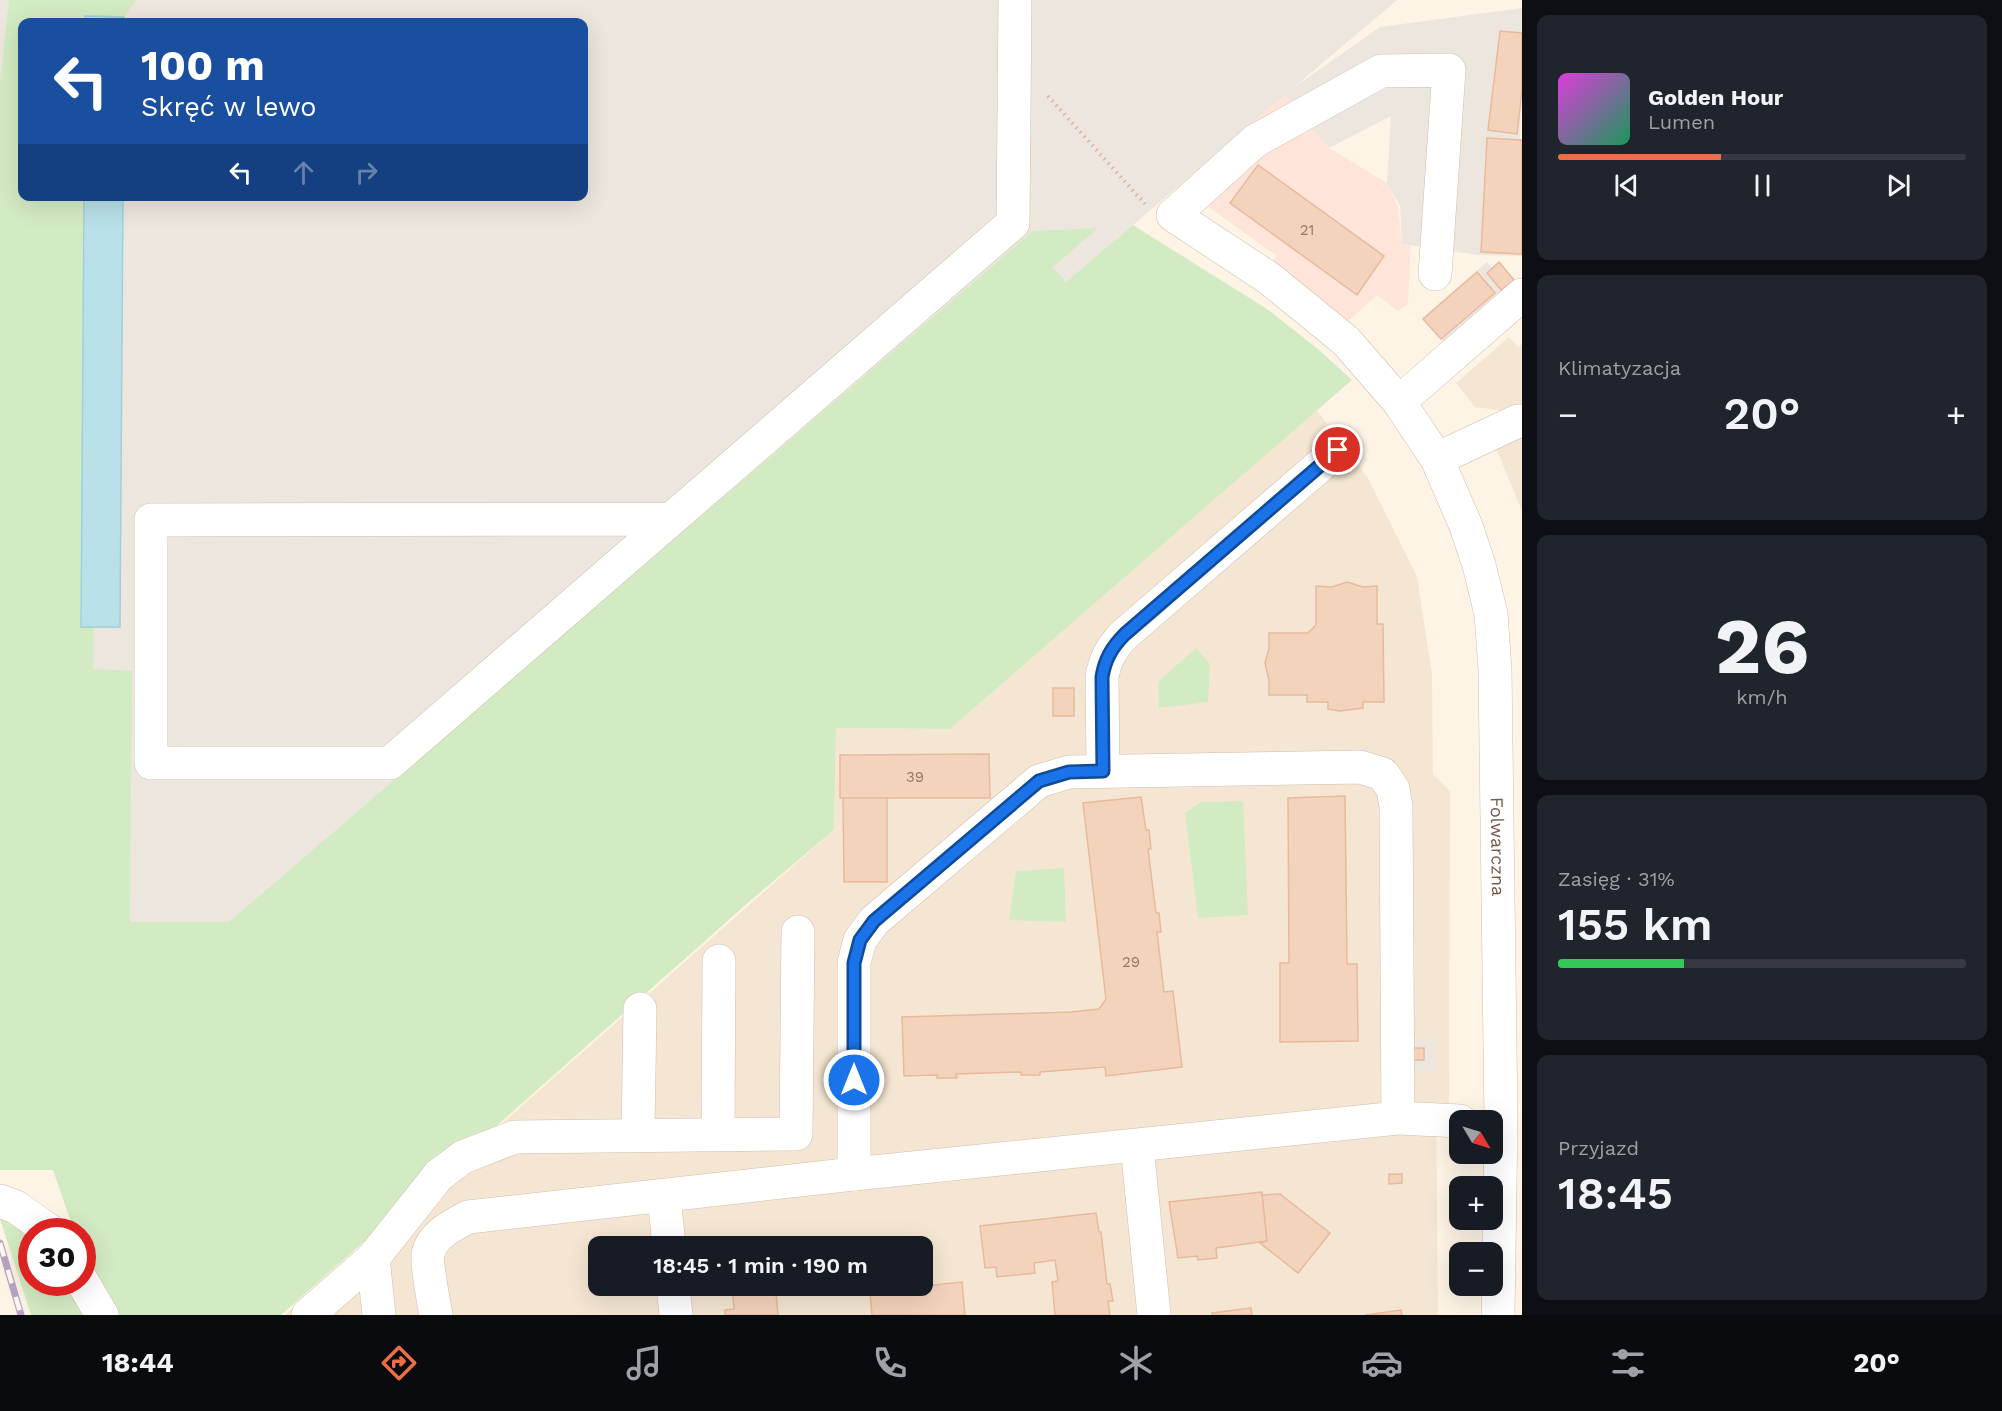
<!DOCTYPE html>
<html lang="pl">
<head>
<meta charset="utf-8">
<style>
  body { margin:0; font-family:"Work Sans",sans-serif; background:#20242c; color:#f1f3f6; height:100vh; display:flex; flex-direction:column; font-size:22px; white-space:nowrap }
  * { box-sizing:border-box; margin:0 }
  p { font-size:20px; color:#9ea1a6 }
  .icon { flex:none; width:33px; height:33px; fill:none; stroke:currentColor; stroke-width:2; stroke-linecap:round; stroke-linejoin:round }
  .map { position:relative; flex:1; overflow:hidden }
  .details { display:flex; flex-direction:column; gap:15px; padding:15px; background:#0d0f14; width:480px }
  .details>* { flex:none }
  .hud { position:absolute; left:18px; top:18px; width:570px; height:183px; border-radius:12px; box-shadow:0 6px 24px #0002; background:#1a4fa0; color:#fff; overflow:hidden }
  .needle { width:39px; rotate:128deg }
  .fabs { position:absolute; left:1449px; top:1110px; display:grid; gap:12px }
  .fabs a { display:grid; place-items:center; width:54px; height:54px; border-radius:12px; background:#171b24; box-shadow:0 6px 24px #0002; font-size:30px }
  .speed { position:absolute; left:18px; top:1218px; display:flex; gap:12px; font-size:30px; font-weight:700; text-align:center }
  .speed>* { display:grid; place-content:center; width:78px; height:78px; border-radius:50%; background:#171b24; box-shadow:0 6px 24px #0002; line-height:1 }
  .speed .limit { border:9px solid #d22; background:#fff; color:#111 }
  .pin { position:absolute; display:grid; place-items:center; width:51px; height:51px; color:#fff; margin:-26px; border:3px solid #fff; border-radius:50%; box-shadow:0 2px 6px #0007 }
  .me { position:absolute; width:66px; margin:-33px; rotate:0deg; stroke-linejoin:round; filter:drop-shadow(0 0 4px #0008) }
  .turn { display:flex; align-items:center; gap:21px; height:126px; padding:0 24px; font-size:27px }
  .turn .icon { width:78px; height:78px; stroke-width:2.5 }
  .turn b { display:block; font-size:42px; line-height:51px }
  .lanes { display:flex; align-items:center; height:57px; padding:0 24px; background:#0003; justify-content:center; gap:30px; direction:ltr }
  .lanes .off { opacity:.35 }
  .big { font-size:45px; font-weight:600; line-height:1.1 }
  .details .tile { flex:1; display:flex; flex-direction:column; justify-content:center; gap:9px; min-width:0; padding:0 21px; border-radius:12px; background:#20242c }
  .details .dial { align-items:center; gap:0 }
  .dial b { font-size:78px; line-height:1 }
  .song { display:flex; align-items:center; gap:18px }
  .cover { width:72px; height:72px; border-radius:9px; background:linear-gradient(135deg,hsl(300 70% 55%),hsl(150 70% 35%)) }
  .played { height:6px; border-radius:3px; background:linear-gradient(90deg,#eb6e46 40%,#363941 40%) }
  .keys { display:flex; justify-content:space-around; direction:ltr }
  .heat { display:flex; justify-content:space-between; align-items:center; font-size:33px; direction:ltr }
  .charge { height:9px; border-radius:4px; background:linear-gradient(90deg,#34c759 31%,#363941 0) }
  .trip { position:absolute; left:588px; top:1236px; width:345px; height:60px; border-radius:12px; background:#171b24; box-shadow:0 6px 24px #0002; font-weight:600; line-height:60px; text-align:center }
  .tabs { display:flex; height:96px; justify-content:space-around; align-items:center; background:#090b0e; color:#9ea1a6 }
  .tabs .icon { width:42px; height:42px }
  .tabs .selected { color:#eb6e46 }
  .tabs b { font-size:27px; color:#f1f3f6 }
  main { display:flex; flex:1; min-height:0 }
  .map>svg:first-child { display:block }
  .residential { fill:#f5e6d3; fill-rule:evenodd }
  .commercial { fill:#fee4d9 }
  .industrial { fill:#ede6df; fill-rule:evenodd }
  .green { fill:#d3ebc3 }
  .water { fill:#b9e0e8; stroke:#9fd0da; stroke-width:1.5 }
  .building { fill:#f4d3bc; stroke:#e7ba9c; stroke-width:1.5 }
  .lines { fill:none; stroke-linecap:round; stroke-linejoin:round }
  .minor-casing { stroke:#d1bead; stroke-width:34 }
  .path { stroke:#d9b69f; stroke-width:4; stroke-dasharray:1.5 4.5; stroke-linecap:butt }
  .minor { stroke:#fff; stroke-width:33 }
  .rail-casing { stroke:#b7a3c8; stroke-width:7 }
  .rail { stroke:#fff8ec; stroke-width:4.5; stroke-dasharray:14; stroke-linecap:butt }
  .route-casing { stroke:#114b97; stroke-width:15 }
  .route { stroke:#1a73e8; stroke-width:10 }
  .labels { text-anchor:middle; stroke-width:6; stroke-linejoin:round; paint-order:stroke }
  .number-label { font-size:15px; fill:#967866 }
  .street-label { font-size:18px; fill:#775a49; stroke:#fff8ec }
</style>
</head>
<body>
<main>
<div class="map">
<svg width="1522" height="1315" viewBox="0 0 1522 1315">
  <rect width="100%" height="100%" fill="#fdf4e5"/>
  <!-- residential -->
  <path class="residential" d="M1509,337L1518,347L1522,344V413L1475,407L1456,383Z
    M1317,410L1369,480L1417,577L1432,674L1433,774L1450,791L1449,1103L1436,1104L1438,1315H285L834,830L836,728L950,729ZM598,1246H922V1286H598Z
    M1490,434L1522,437V511Z"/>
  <!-- commercial -->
  <path class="commercial" d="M1285,93L1329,148L1387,183L1398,206L1402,244L1411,246L1408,304L1398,311L1377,295L1345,324L1267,268L1277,256L1210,208L1176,188Z"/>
  <!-- industrial -->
  <path class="industrial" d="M0,0H1397L1293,88L1380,27L1522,8L1520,135L1522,256L1478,255L1402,244L1400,206L1387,183L1391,116L1329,148L1285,94L73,1140L0,1137ZM22,22H584V196H22Z
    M1487,262L1513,292L1449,348L1422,318Z
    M1410,1038H1435L1436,1071H1410Z"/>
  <!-- green -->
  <path class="green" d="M9,0H136L124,17L85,16V22H22V196L84,197L81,627H94L93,669L132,671L130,922H229L1033,231L1098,228L1053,267L1066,282L1133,225L1267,309L1318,349L1352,380L950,729L836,728L834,830L750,901L492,1130L432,1159L367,1239L281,1315H110L83,1257L82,1232L74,1231L53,1170H0V81Z
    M1196,648L1210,664L1208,702L1159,708L1158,682Z
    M1243,801L1248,915L1198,918L1185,813L1201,802Z
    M1064,868L1066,922L1009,920L1016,871Z
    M0,1219L11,1221L31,1236L32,1282L68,1283L82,1315H31Z"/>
  <!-- water -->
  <path class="water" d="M85,16L124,17V22H85Z
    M84,197H123L120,627H81Z"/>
  <!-- building -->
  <path class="building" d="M1500,31L1522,33V91L1517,134L1488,130Z
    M1487,138L1522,140V254L1481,252Z
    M1258,165L1384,256L1357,295L1230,203Z
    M1499,262L1514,280L1501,290L1487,273Z
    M1477,272L1495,293L1441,339L1423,319Z
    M1347,582L1363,587L1377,586V624H1383L1384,702H1363V708L1340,711L1328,709V702H1307V695H1269V680L1265,663L1269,649V633H1308L1316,625V586L1332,587Z
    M1053,688H1074V716H1053Z
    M989,754L990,798H840V755Z
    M1345,796L1347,964H1357L1358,1041L1280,1042V963H1289L1288,798Z
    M1141,797L1146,830H1149L1151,849H1148L1156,913H1159L1161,932H1157L1164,992L1173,991L1182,1067L1106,1076L1105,1067L1040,1072V1075H1021V1072L956,1074L957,1078H937V1075L904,1076L902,1017L1071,1012L1099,1009L1106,999L1083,803Z
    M843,798H887V882H844Z
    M1413,1048H1424V1060H1413Z
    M1389,1174H1402V1183L1389,1184Z
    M1262,1192L1267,1241L1216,1248L1217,1258L1198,1260L1197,1256L1178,1258L1169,1202Z
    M1280,1194L1330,1233L1298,1273L1260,1243L1267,1241L1262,1195Z
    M1096,1213L1099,1232H1101L1107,1284H1110L1113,1301H1108L1110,1315H1055L1052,1282L1058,1281L1055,1260L1034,1263L1035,1273L997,1277L996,1267L985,1268L980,1226Z
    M841,1237L842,1246H752Z
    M962,1282L965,1315H872L870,1292Z
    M732,1286H786L787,1290L776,1292L778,1315H725V1310L734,1309Z
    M797,1286H834V1288L798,1292Z
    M1251,1308L1252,1315H1212V1313Z
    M1401,1310L1402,1315H1365Z"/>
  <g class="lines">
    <defs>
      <g id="minor">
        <path id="s1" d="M1435,274L1449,70L1381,71L1255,141L1173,215L1270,279L1346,341L1399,402L1437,459L1466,526L1479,565L1491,614L1495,669L1501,1122L1498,1315"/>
        <path d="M1399,402L1522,295"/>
        <path d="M1437,459L1518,421H1522"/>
        <path d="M671,519L151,520V763H390L1013,223L1015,0"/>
        <path d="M1103,771L1102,677C1105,659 1112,647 1125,634L1338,450"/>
        <path d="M1398,1118L1396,806L1393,789L1383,774L1360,767L1069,772L1039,781L1026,792L874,921L860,940L854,963V1174L1398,1118L1460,1121"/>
        <path d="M718,1134L719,961"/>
        <path d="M638,1135L640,1009"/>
        <path d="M1137,1146L1154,1315"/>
        <path d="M664,1196L669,1246"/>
        <path d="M0,1201L16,1207L51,1232"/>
        <path d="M82,1281L102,1315"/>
        <path d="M673,1286L676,1315"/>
        <path d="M308,1315L373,1258"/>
        <path d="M379,1315L373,1258L439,1175L463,1157L515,1137L796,1134L798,932"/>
        <path d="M436,1315C434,1303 426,1264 428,1254C432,1235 453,1225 468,1217L854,1174"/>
      </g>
    </defs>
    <!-- minor casing -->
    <use href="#minor" class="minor-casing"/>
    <!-- path -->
    <path class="path" d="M1048,96L1145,204"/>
    <!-- minor -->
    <use href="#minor" class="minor"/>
    <defs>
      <path id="rail" d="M0,1243L21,1315"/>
    </defs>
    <!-- rail casing -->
    <use href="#rail" class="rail-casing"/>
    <!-- rail -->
    <use href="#rail" class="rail"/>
  </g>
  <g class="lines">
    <defs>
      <path id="route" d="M854,1080V963L860,940L874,921L1039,781L1069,772L1103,771L1102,677C1105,659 1112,647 1125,634L1338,450"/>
    </defs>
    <!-- route casing -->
    <use href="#route" class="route-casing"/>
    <!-- route -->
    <use href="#route" class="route"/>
  </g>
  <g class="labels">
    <!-- number labels -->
    <g class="number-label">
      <text x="1307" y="235">21</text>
      <text x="915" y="782">39</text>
      <text x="1131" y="967">29</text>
    </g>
    <!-- street labels -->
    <g class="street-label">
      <text dy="6" stroke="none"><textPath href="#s1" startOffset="1288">Folwarczna</textPath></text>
    </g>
  </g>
</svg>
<div class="fabs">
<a><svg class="needle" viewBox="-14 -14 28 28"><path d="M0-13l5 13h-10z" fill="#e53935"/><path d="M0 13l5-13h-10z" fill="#9ea1a6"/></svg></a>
<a>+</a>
<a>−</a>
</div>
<div class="speed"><div class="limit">30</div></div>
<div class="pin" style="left:1338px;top:450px;background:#d93025"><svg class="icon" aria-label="arrive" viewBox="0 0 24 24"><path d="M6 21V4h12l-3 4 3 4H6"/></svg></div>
<svg class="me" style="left:854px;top:1080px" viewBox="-20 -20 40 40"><circle r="17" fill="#1a73e8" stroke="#fff" stroke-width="3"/><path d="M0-11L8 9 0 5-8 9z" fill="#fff"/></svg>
<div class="trip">18:45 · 1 min · 190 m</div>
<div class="hud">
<div class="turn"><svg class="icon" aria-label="left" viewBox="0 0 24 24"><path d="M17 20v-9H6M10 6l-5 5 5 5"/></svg><div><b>100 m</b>Skręć w lewo</div></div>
<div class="lanes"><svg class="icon" aria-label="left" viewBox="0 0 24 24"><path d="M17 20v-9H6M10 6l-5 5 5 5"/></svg><svg class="icon off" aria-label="ahead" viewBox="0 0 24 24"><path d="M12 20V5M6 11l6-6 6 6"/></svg><svg class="icon off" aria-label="right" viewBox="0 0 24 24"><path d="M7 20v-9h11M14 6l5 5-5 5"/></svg></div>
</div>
</div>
<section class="details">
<div class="tile">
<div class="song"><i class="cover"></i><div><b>Golden Hour</b><p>Lumen</p></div></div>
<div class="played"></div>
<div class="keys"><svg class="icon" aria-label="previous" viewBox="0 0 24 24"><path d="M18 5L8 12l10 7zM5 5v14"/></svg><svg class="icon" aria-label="pause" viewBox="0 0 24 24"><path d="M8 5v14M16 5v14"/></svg><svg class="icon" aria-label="next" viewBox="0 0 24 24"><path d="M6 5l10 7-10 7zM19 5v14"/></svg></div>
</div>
<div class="tile"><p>Klimatyzacja</p>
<div class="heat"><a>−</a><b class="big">20°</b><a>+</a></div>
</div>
<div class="tile dial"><b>26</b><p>km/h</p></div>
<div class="tile"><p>Zasięg · 31%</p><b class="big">155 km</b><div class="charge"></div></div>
<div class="tile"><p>Przyjazd</p><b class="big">18:45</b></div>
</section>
</main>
<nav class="tabs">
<b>18:44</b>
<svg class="icon selected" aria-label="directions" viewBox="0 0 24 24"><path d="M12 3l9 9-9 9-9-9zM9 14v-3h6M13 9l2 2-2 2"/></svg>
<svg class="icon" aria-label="music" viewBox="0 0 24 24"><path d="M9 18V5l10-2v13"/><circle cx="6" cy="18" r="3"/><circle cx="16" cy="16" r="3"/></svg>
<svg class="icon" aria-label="phone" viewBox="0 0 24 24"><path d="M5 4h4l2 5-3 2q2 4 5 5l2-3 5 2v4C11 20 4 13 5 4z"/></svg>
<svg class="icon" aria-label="climate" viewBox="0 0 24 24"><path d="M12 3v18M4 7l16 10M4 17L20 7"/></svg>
<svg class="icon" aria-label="car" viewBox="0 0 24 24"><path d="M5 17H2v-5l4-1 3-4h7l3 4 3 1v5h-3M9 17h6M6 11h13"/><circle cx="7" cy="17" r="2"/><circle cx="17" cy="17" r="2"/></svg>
<svg class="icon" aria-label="filters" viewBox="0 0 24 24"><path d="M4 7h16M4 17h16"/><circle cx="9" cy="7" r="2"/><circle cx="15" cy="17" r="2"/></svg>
<b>20°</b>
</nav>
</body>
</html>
